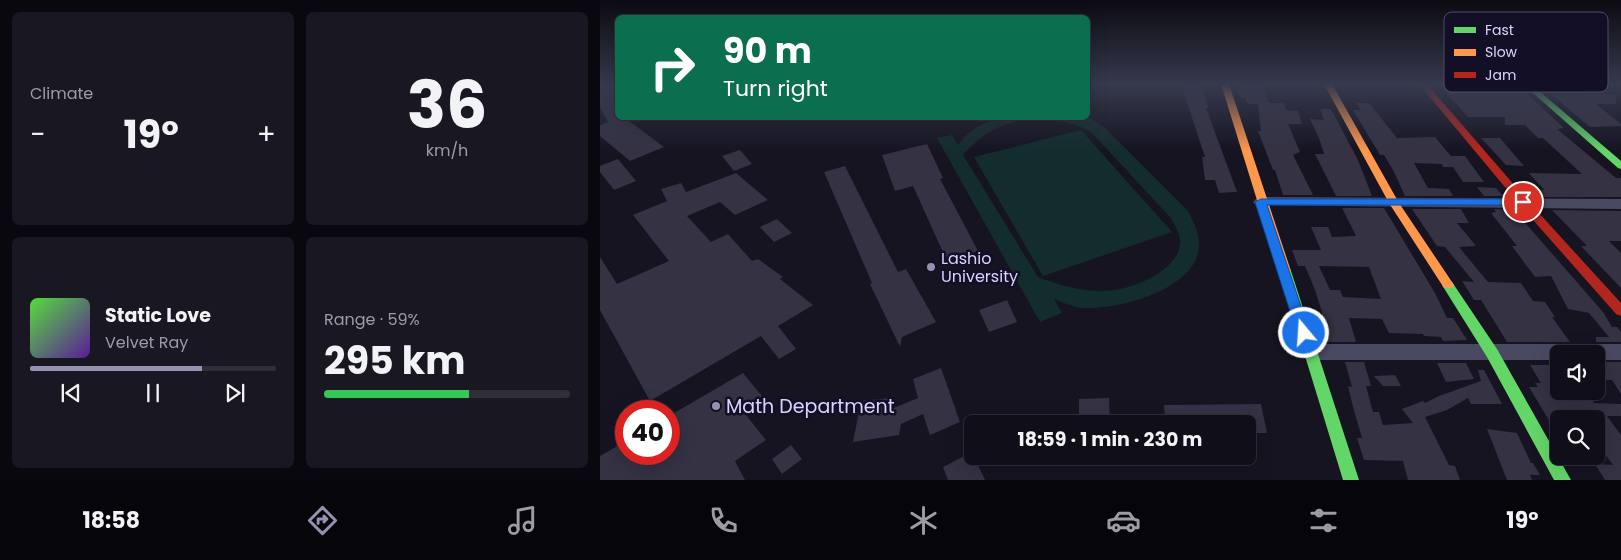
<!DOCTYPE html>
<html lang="en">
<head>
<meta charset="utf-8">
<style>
  body { margin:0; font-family:Poppins,sans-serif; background:#191822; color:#f1f3f6; height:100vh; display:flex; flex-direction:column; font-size:19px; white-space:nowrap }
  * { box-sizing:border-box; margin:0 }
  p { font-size:16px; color:#9c9ca2 }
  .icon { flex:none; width:28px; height:28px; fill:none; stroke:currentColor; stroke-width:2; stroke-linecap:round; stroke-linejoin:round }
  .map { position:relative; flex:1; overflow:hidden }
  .side { display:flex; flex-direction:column; gap:12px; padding:12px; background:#09080e; width:600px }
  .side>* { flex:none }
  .hud { position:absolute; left:15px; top:15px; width:475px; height:105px; border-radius:8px; box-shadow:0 5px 20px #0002,0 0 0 1px #302f38; background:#0b6e4f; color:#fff; overflow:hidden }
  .controls { position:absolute; left:950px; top:345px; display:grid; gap:10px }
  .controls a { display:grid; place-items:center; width:55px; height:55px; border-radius:8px; background:#100f19; box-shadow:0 5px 20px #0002,0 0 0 1px #302f38; font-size:25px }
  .speed { position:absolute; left:15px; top:400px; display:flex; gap:10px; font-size:25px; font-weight:700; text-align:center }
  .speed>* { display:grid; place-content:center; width:65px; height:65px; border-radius:50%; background:#100f19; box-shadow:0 5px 20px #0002,0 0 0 1px #302f38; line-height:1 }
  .speed .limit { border:8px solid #d22; background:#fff; color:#111 }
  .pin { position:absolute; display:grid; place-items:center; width:42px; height:42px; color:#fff; margin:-21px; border:2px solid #fff; border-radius:50%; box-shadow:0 1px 5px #0007 }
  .me { position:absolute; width:55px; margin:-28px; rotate:342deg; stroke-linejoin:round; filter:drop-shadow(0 0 4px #0008) }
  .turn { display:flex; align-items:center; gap:18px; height:105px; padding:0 25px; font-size:22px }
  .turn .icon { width:65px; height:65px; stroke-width:2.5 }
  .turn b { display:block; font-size:35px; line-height:42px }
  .big { font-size:38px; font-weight:700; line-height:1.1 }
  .side .card { flex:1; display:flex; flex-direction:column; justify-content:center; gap:8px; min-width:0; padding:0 18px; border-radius:8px; background:#191822 }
  .side .dial { align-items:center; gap:0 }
  .dial b { font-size:65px; line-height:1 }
  .song { display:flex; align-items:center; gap:15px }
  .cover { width:60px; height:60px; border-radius:8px; background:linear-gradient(135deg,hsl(110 70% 55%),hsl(270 70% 35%)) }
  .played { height:5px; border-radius:2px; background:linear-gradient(90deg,#9591b1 70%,#302f38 70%) }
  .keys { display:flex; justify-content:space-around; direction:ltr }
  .heat { display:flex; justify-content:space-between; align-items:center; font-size:28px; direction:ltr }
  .charge { height:8px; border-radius:4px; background:linear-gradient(90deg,#34c759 59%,#302f38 0) }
  .side .tiles { flex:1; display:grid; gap:12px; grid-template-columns:repeat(2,1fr) }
  .trip { position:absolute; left:364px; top:415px; width:292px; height:50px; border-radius:8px; background:#100f19; box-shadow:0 5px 20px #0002,0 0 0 1px #302f38; font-weight:700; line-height:50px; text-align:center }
  .tab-bar { display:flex; height:80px; justify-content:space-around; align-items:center; background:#06060a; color:#9c9ca2 }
  .tab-bar .icon { width:35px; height:35px }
  .tab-bar .active { color:#9591b1 }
  .tab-bar b { font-size:22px; color:#f1f3f6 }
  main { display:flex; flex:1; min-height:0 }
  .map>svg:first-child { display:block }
  .green { fill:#132c2d; fill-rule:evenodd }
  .building { fill:#343243; fill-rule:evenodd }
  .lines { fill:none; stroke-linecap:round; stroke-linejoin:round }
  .street { fill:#4a4962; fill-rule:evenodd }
  .fast { fill:#63d668; fill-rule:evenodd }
  .slow { fill:#ff974d; fill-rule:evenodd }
  .jam { fill:#b3261e; fill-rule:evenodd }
  .route { fill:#1a73e8; stroke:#114b97 }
  .poi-dot { fill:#9591b1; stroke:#130f26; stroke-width:2 }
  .labels { text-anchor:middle; stroke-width:5; stroke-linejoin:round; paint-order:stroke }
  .poi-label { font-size:16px; fill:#d9d4ff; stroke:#130f26; text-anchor:start }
  .near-poi-label { font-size:19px; fill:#d9d4ff; stroke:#130f26; text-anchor:start }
  .key { fill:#130f26; stroke:#4e4a67; stroke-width:1 }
  .key-label { font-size:14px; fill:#d9d4ff }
</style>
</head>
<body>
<main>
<section class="side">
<div class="tiles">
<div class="card"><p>Climate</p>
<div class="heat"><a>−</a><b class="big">19°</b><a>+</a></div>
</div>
<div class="card dial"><b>36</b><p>km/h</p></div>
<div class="card">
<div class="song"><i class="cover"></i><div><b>Static Love</b><p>Velvet Ray</p></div></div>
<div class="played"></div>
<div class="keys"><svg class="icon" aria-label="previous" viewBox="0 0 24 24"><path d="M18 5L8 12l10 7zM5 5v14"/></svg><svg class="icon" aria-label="pause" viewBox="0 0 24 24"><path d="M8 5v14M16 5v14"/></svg><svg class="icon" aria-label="next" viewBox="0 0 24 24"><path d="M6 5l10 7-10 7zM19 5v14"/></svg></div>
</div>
<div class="card"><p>Range · 59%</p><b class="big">295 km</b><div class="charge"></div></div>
</div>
</section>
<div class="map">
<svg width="1021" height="480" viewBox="0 0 1021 480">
  <rect width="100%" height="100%" fill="#161421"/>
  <!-- green -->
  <path class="green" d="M488,117L504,127L588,211C593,221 599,232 599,244C600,290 512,313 476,307C469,305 462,302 454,299L462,313L440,322L337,138L352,135L358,145C390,102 442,121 488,117ZM432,118C454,119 471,121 491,132L570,217C576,227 583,237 579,249C572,274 526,292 502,291C479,291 459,285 438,277L363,155C385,131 400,124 432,118Z
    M481,130L572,232L443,276L374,157Z"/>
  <!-- building -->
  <path class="building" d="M18,84V118H25L64,147L30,161L0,136V125L8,122L0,107V87Z
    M655,84H661L669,103H684L686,110L698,111L702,124H688L700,152L693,155L713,195H683L675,170H673L658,131H661L658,104H648L645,98H641L636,87H656Z
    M838,84H888L895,90L925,92L964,128L957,129L1016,178H1021V197H941L935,190H944L929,173L982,174L943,138H938L925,125H905V117H868Z
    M601,86L609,108H606L637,192L619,193L615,180H605L602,157H605L582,87Z
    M950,93L1016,95V104H996L1021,124V126L990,127Z
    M756,103H769L797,138L835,137L851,156H865L884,182H863L853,167H843L842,164L814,163L828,188L849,189L853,196H805L793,170L784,155H780L753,110H761Z
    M720,109H731L758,160L772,196H736L715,154H724L719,138L710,119L724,120Z
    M881,138H900L924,166L906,165Z
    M327,144L343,178L340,179L378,251L347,261L313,186L295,191L282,155Z
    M140,150L152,164L134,171L122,156Z
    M18,159L36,181L14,190L0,172V166Z
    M245,166L298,272L306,269L336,322L302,337L300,347L270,284L272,283L224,172Z
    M136,173L168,200L135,215L120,202L87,216L111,242L128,234L152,261L158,259L183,277L180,279L213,305L178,326L196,349L179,359L161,336L50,401L0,310V257L17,284L69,261L33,215L67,201L61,189L81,183L86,192Z
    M877,187L896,188L903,196H884Z
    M742,208H784L835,293L847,318H853L867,340L843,341L841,337L824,336L823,334L789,333L782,319L749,318L756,342H724L717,322H725L715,290L705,266H698L692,250H721L711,227H728L732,237L756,236ZM719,266L769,267L781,299L743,297L740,290H730Z
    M812,209H861L869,223H857L876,246L859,247L888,282L921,283L933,301L945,302L955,317H952L970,342H907L881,300H874L862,281L874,282L845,247L837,246Z
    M894,209L914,210L1003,312L1012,327H1017L1021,332V342H996V337H1009L989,313L968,309L951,276L935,277L912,246H917L891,213L896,212Z
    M952,210L1021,211V241H1009L1021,253V288L981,246H987Z
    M177,219L192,233L174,242L160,227Z
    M407,300L417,322L389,332L379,310Z
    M745,362H764L771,386H766L773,412H779L783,425L813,423L802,409L823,401L825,403L839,396L881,381L878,370H884L902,404H871L868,398L847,410L825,417L849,465L855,466L860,480H808L803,461L764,460L757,438H762L753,407L748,386L752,387Z
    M996,362H1021V394L1012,380H996Z
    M837,363H866L874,379L846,382Z
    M930,365H959V391H986L994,403L1021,404V416H1007L1021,435V480H1005L995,464L1013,465L996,442V419H953L958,427H953L929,387H938L935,383H941Z
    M341,368L360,422L330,435L323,414L301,424L299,435L253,442L261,401L291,398L289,410L318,398L313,379Z
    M143,373L162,396L141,409L166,440L135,461L145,480H0V456L26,441V454H69V416Z
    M795,375L801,386H783L774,376Z
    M509,398L510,424H479V399Z
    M661,404L667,433H648V424H565L564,405Z
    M887,429L917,433L931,463H933L940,475H930L932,480H907Z
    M191,445L202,459L182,474L172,459Z
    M372,452L385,480H348L343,467Z"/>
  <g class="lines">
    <!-- street -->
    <path class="street" d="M661,197L1021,199V209L656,205L653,202L656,199Z
      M710,344H1021V360H996V354H959V360H710L703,358L700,352L703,346Z"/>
    <!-- fast -->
    <path class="fast" d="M923,84H931L1021,161V169L1018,168Z
      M685,267L689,268L691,271L759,480H743L679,271L681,268Z
      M848,281L852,282L897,349L971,480H954L887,357L842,285L844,282Z"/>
    <!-- slow -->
    <path class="slow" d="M621,84H629L691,271L689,274H681L679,271Z
      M724,84H732L799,203L852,282L854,285L852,288H844L789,203Z"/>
    <!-- jam -->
    <path class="jam" d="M819,84H827L927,200L1021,303V316L1016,314L919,204Z"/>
  </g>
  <!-- sky -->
  <linearGradient id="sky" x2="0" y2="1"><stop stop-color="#0c0b12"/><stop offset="0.56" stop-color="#363a4e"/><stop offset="1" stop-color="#363a4e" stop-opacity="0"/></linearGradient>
  <rect width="1021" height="151" fill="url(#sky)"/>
  <!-- route -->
  <path class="route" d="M661,199H923L928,202L923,205H667L710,333L704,338L697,333L655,202Z"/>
  <!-- markers -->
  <g class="poi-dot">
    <circle cx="331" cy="267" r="5"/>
    <circle cx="116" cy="406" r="5"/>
  </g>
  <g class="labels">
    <!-- poi labels -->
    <g class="poi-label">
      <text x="341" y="264">Lashio<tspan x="341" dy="18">University</tspan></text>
    </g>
    <!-- near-poi labels -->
    <g class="near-poi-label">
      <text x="126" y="413">Math Department</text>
    </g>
  </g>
  <!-- legend -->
  <rect x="844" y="12" width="164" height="80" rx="8" class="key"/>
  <rect x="854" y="27" width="22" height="6" fill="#63d668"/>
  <rect x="854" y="49" width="22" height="7" fill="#ff974d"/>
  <rect x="854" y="72" width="22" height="6" fill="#b3261e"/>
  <g class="key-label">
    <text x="885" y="35">Fast</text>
    <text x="885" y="57">Slow</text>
    <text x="885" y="80">Jam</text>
  </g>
</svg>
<div class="controls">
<a><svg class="icon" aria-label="sound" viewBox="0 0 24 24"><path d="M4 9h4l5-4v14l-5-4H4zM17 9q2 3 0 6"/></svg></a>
<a><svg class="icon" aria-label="search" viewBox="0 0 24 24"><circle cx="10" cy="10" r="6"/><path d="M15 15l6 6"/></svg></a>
</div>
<div class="speed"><div class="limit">40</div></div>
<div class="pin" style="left:923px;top:202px;background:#d93025"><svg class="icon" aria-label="arrive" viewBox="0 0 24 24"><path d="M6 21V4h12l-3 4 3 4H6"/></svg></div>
<svg class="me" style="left:704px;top:333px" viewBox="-20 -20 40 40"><circle r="17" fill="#1a73e8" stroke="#fff" stroke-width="3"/><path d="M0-11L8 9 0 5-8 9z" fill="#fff"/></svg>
<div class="trip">18:59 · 1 min · 230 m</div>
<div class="hud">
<div class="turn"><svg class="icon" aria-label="right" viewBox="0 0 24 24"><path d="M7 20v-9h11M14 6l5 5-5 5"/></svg><div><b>90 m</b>Turn right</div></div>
</div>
</div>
</main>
<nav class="tab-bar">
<b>18:58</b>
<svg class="icon active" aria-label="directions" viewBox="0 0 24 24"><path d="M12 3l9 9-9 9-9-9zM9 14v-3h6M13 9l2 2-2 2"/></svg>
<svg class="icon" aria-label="music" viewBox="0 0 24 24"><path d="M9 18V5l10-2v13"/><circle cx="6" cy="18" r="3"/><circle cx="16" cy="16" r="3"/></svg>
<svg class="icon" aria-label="phone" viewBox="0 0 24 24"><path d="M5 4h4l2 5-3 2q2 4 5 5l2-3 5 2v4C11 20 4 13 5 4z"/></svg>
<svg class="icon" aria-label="climate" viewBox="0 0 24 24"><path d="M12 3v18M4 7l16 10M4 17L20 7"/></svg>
<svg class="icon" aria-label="car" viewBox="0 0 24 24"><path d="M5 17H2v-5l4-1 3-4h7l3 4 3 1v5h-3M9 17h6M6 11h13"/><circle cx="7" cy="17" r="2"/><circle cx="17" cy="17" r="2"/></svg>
<svg class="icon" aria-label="filters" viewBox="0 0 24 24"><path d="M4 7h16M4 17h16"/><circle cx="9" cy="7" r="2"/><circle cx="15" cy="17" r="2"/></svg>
<b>19°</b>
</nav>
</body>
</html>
